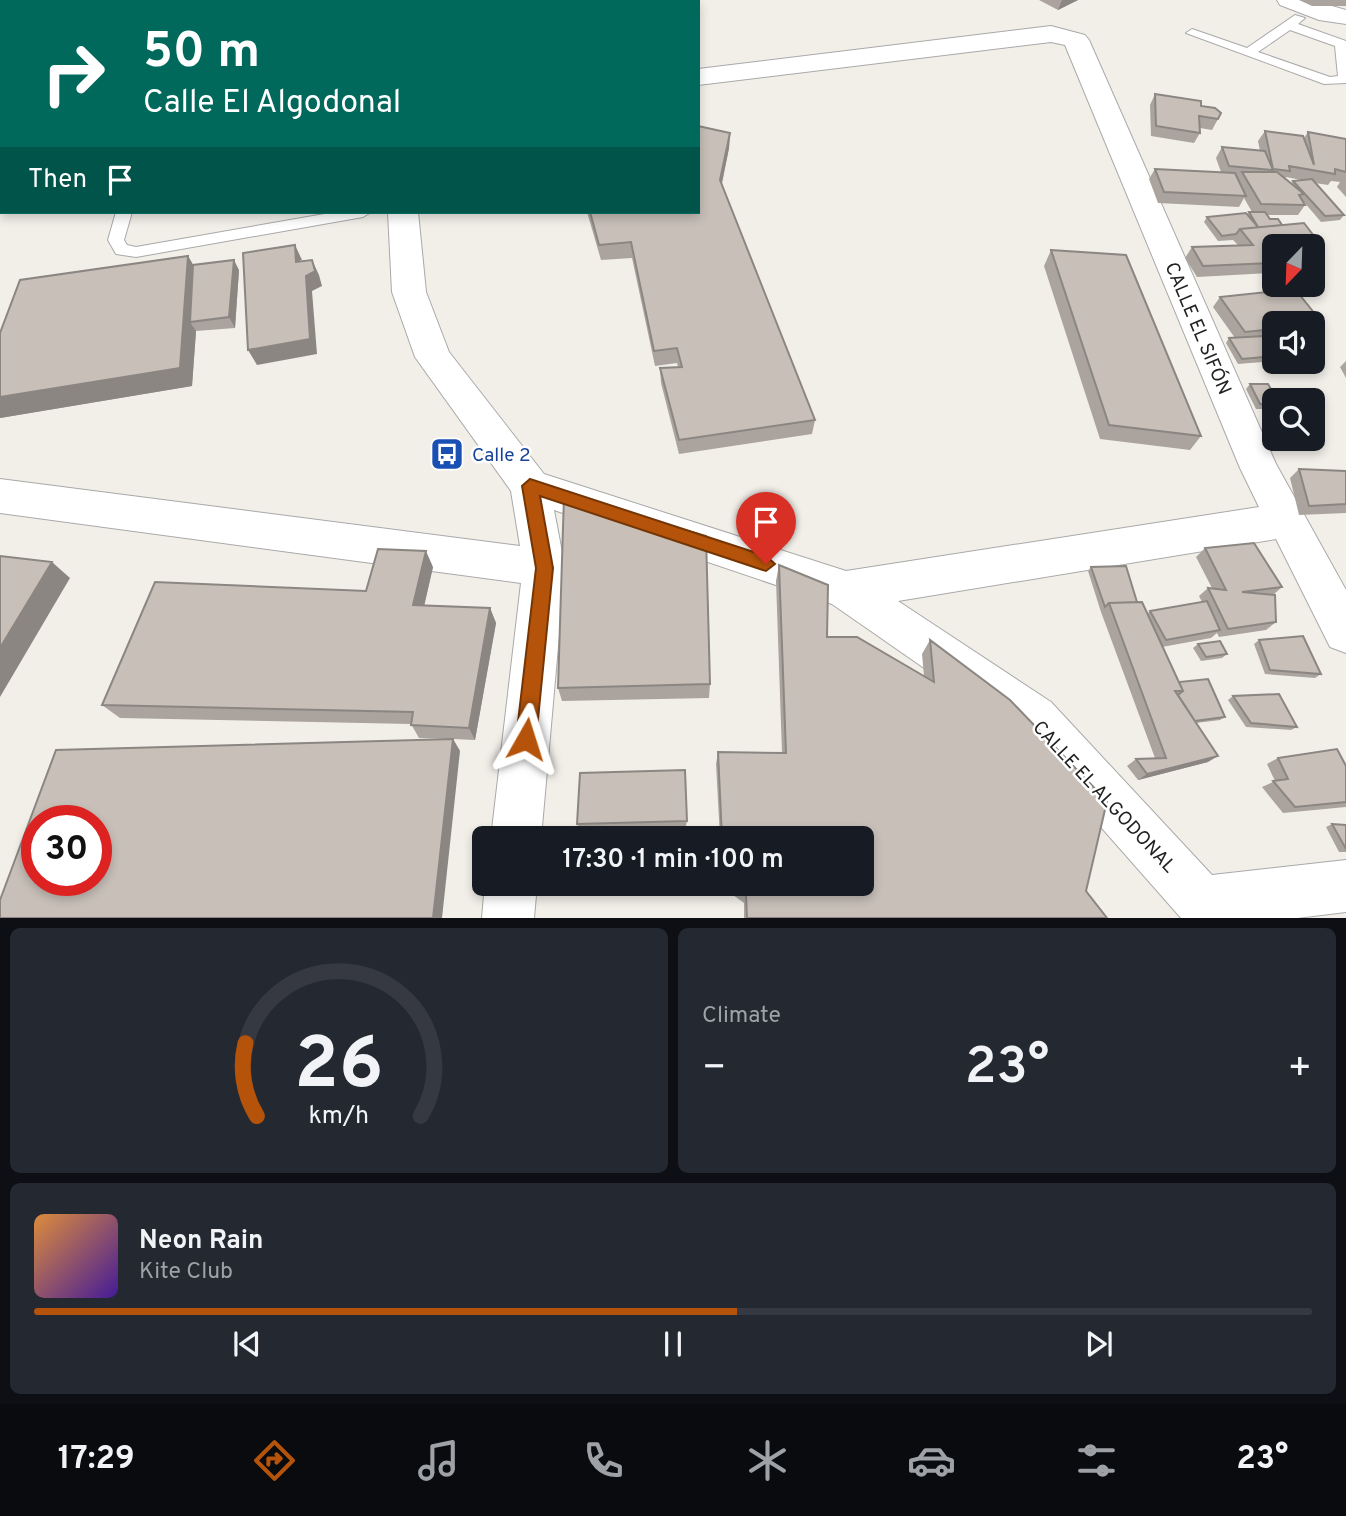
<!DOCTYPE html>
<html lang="en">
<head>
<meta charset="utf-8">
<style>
  body { margin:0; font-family:Overpass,sans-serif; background:#242831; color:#f1f3f6; height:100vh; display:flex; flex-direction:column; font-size:26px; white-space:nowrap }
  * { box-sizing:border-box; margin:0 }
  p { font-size:23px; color:#9ea1a6 }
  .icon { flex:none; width:38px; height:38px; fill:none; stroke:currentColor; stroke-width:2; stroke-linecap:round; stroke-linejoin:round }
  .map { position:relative; height:918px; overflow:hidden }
  .drawer { display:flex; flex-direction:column; gap:10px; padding:10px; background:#0d0f14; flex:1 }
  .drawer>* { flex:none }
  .top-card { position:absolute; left:0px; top:0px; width:700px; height:214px; box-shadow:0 4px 10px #0003; background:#00695c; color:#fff; overflow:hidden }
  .needle { width:46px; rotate:203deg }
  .controls { position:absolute; left:1262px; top:234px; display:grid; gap:14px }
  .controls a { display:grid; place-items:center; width:63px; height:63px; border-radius:10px; background:#171b24; box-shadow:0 4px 10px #0003; font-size:35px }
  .speed { position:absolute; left:21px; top:805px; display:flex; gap:14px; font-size:35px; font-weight:700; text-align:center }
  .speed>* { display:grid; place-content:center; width:91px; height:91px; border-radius:50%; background:#171b24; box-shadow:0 4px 10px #0003; line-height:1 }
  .speed .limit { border:10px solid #d22; background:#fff; color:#111 }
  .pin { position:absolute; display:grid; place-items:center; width:60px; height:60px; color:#fff; margin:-72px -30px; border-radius:50% 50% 50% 0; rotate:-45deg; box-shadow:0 0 7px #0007 }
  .pin .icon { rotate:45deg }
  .me { position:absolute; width:77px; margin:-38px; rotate:6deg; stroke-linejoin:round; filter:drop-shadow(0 0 5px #0008) }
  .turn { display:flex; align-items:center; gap:24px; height:147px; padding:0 28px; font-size:32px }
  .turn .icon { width:91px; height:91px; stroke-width:2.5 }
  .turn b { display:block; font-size:49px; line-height:60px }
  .then { display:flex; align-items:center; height:66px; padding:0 28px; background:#0003; gap:14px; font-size:26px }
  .big { font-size:52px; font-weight:600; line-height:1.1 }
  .drawer .widget { flex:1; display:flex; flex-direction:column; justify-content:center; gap:10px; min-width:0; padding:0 24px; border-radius:10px; background:#242831 }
  .drawer .dial { align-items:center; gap:0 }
  .dial svg { height:182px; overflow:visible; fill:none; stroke:#363941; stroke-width:7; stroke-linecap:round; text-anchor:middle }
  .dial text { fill:#f1f3f6; stroke:none }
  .song { display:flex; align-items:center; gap:21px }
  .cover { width:84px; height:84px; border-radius:10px; background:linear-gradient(135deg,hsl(30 70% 55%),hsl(260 70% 35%)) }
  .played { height:7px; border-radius:4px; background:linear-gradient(90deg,#b45309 55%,#363941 55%) }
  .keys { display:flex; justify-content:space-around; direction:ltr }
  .heat { display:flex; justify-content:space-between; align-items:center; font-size:38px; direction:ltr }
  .drawer .tiles { flex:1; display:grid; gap:10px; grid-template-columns:1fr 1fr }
  .widget:last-child { grid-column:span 2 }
  .trip { position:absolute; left:472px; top:826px; width:402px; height:70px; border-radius:10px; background:#171b24; box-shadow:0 4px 10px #0003; font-weight:600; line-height:70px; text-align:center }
  .menu { display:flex; height:112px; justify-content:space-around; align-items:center; background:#090b0e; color:#9ea1a6 }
  .menu .icon { width:49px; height:49px }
  .menu .on { color:#b45309 }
  .menu b { font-size:32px; color:#f1f3f6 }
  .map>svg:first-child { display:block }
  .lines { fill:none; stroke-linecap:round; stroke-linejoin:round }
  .lane-casing { stroke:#a9a9a9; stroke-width:2 }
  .street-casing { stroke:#a9a9a9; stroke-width:2 }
  .lane { fill:#fff; fill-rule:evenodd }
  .street { fill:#fff; fill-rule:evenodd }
  .wall { fill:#aba49e; fill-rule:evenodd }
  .shaded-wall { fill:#8b8681 }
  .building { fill:#c7bfb8; stroke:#8b8681; stroke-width:2; fill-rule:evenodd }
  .route { fill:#b45309; stroke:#753606; stroke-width:2 }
  .labels { text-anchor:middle; stroke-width:5; stroke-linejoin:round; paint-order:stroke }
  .street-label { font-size:19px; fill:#222; stroke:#fff }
  .transit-label { font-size:19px; fill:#164399; stroke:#fff; text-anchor:start }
</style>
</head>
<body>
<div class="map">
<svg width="1346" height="918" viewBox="0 0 1346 918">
  <rect width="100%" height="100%" fill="#f2efe9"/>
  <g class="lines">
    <defs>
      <path id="lane" d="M1295,15L1305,18L1298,24L1346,41V83L1324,84L1186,33L1192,29L1247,48ZM1290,30L1335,46L1338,76L1330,77L1258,52Z
        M116,212H132L124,240L127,245L136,247L336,212H371L363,217L136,257L116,254L108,240Z"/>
      <path id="street" d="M370,0H394L395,2H371Z
        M1277,0H1311L1346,10V24L1319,20L1280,5Z
        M1051,26L1085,35L1089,40L1276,464L1346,590V653L1330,647L1276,539L898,601L1051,702L1212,875L1346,860V912L1297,918H1181L1019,734L832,604L554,510L565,568L541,838H491L521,583L0,513V479L520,546L511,491L415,357L392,292L388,212H418L426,292L449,352L544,474L846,571L1259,507L1240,468L1065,45L1051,42L698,85V69Z
        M485,884H537L534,918H482Z"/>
    </defs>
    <!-- lane casing -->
    <use href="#lane" class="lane-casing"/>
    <!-- street casing -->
    <use href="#street" class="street-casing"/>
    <!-- lane -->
    <use href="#lane" class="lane"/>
    <!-- street -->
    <use href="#street" class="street"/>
  </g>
  <!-- wall -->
  <path class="wall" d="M1039,0H1078L1058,10Z
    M1299,0H1346V6H1312Z
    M1155,94L1201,106L1218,119L1212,130L1200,128V133L1194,143L1151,136L1150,105Z
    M1265,131L1304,138L1308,132L1346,139V197L1337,187L1340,182L1331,181L1328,185L1315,183L1344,215L1340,220L1321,222L1304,202L1305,205L1298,215H1267L1270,219L1282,225L1317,240L1312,247H1274V253H1271L1274,257V268L1270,273L1197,277L1185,258L1192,247L1238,245L1233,240L1218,241L1204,222L1207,217L1248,214L1249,212H1252L1244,198L1239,207L1158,203L1149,179L1155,169L1221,172L1216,158L1222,147L1260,151L1258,141ZM1286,177L1301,180L1293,181L1291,184L1285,179Z
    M730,133L729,148L722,184L815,420L812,434L679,454L661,383L660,368L678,367L677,363L655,366L632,258L601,260L587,212H698Z
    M1051,250L1201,436L1190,450L1100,439L1044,266Z
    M188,256L193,265L239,270L235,328L196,331L192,386L0,418Z
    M1220,297L1323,324L1315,334H1312V324H1274V338L1266,339L1274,350V361L1238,364L1226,343L1229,338H1235L1213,307Z
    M1346,361V378L1340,367Z
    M1250,384L1274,401V409H1256L1246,389Z
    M1299,469L1346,471V513L1299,515L1290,478Z
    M1205,548L1282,587L1273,595L1276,622L1266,630L1219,637L1217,633L1211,638L1162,647L1179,682L1225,717L1220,720L1196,723L1208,762L1138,780L1127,766L1136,759L1155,758L1101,612L1088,571L1091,567L1137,602L1147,614L1150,611L1202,602L1199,596L1208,588H1212L1196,557Z
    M779,565L827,637L924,676L922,654L930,640L1086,891L1107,918H744V903L722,887V884H863V838H720L716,764L718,752L782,753L776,581Z
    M433,567L424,605L490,608L496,623L475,740L453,739L460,751L448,739L419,738L411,724L120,718L102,705L366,591Z
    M1259,640L1321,674L1315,678L1265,674L1254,644Z
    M1198,644L1227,654L1222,658L1201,661L1193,648Z
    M710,684L709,698L562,701L558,688Z
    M1233,696L1297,727L1291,730L1246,727L1228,700Z
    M1278,758L1346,766V807L1283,813L1262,787L1275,781L1267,764Z
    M687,821L686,826L579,829L577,824Z
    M1332,824L1346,825V852H1339L1326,827Z"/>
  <!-- shaded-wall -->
  <path class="shaded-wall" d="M1062,0H1078L1058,10Z
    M730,133L729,148L719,196L720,180Z
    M295,245L302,260L296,262Z
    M188,256L199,275L190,322L196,331L192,386L0,418V397Z
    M234,260L239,270L235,328L229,317Z
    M312,260L319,275L322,286L312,291L317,354L257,365L248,350L306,276Z
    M426,551L433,567L421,620L413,605Z
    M52,562L70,578L0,697V648Z
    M490,608L496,623L475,740L469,728Z
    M453,739L460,751L442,918H433Z
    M1218,756L1208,762L1138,780L1147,774Z"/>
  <!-- building -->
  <path class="building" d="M1155,94L1201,101V106L1215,108L1221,113L1218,119L1199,116L1200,133L1156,126Z
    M698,126L730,133L720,180L815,420L679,440L660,368L682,367L677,348L654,351L631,242L599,245L590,212H698Z
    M1265,131L1303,136L1314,165L1308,132L1346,139V172L1335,169V174L1289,166L1290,171L1273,169Z
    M1222,147L1265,151L1273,170L1229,166Z
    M1155,169L1235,173L1246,196L1164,192Z
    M1242,172H1277L1304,194L1299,195L1305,205L1261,204Z
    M1312,179L1344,215L1325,216L1293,181Z
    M1249,212H1265L1270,219H1278L1282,225L1240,229L1236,234L1222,236L1207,217L1246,213L1258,227Z
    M1304,223L1317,240L1265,244L1274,257V263L1203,266L1192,247L1253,245L1240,229Z
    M295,245L296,262L312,260L315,271L306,276L310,339L248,350L243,253Z
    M1051,250L1126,255L1201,436L1109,425Z
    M188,256L180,368L0,397V333L20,280Z
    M234,260L229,317L190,322L193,265Z
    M1295,289L1323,324L1312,325V324H1274V329L1245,332L1220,297Z
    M1264,336L1274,350V356L1242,359L1229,338Z
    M1250,384H1268L1278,401H1274V404H1260Z
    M1299,469L1346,471V504L1309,506Z
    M564,496L706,536L710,684L558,688Z
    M1254,543L1282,587L1242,592L1275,595L1276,622L1228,629L1208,588L1226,590L1205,548Z
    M378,549L426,551L413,605L490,608L469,728L411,725L413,712L102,705L155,582L366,591Z
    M0,556L52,562L0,648Z
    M779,565L828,585L827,637H857L934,682L930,640L1010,700L1107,801L1086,891L1107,918H747L746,895L730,884H863V838H722L718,752L786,753Z
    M1126,566L1137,602L1109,603L1105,607L1091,567Z
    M1207,601L1220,630L1166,640L1150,611Z
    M1142,602L1183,691H1175L1218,756L1147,774L1136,759L1166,758L1109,603Z
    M1303,636L1321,674L1270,670L1259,640Z
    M1220,641L1227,654L1206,657L1198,644Z
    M1208,679L1225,717L1195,721L1180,698L1178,695L1183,691L1179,682Z
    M1279,694L1297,727L1251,723L1233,696Z
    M453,739L433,918H0V900L56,750ZM37,821H96V880H37Z
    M1337,749L1346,766V802L1295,807L1273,781L1288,779L1278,758Z
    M685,770L687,821L577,824L580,773Z
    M1332,824L1346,825V849Z"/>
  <!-- route -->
  <path class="route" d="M530,479L766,556L775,564L766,571L540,496L553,568L536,739L533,746L526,749L519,746L516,739L536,568L522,486Z"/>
  <!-- icons -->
  <defs>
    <symbol id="bus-square" viewBox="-11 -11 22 22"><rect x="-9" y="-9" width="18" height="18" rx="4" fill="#1a4fb4" stroke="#fff"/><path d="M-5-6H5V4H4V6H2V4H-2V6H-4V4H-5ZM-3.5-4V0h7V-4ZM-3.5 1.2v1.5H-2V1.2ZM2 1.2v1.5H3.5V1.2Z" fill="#fff"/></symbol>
  </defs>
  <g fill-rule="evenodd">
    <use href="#bus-square" x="428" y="435" width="38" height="38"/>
  </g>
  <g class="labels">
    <!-- street labels -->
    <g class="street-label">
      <text transform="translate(1199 328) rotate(67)" y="7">CALLE EL SIFÓN</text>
      <text transform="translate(1105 796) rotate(47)" y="7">CALLE EL ALGODONAL</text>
    </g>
    <!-- transit labels -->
    <g class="transit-label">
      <text x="472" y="461">Calle 2</text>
    </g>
  </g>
</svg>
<div class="controls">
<a><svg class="needle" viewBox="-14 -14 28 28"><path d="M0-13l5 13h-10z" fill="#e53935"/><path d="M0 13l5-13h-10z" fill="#9ea1a6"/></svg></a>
<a><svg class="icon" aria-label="sound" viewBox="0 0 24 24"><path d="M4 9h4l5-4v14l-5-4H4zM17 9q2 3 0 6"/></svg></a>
<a><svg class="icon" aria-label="search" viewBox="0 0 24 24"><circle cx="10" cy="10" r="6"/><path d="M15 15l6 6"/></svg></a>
</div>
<div class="speed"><div class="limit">30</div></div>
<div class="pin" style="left:766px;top:564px;background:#d93025"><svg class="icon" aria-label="arrive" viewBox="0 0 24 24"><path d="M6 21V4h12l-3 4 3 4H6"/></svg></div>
<svg class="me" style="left:526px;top:739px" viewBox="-20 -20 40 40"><path d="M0-17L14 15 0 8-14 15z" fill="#b45309" stroke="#fff" stroke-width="4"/></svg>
<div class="trip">17:30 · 1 min · 100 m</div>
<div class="top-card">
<div class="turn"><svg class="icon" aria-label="right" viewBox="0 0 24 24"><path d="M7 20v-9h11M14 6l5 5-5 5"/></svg><div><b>50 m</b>Calle El Algodonal</div></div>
<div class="then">Then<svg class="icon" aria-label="arrive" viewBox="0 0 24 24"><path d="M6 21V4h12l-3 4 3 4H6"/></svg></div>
</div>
</div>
<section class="drawer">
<div class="tiles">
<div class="widget dial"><svg viewBox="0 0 100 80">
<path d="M14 69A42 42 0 1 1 86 69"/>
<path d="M14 69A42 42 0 0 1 9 37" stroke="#b45309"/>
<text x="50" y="56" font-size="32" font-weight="700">26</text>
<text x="50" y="72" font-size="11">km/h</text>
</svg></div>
<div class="widget"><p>Climate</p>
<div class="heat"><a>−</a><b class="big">23°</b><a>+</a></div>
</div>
<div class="widget">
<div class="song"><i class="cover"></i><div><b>Neon Rain</b><p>Kite Club</p></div></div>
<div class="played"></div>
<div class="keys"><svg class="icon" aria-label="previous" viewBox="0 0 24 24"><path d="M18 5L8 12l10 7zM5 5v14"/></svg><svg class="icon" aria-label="pause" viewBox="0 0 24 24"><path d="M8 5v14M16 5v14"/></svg><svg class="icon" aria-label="next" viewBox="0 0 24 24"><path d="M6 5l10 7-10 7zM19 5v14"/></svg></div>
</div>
</div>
</section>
<nav class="menu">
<b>17:29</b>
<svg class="icon on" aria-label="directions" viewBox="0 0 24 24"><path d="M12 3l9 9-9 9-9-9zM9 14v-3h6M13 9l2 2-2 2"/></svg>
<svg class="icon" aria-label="music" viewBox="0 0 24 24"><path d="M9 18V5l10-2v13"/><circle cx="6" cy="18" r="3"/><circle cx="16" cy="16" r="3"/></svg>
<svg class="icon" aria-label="phone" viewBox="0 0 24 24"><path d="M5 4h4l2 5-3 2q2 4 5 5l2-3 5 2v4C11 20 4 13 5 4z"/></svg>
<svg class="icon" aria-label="climate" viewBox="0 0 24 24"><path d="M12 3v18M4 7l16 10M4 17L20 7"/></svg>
<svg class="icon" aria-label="car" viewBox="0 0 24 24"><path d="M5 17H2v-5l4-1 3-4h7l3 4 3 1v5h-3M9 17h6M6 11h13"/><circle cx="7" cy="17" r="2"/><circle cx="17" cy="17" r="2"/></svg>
<svg class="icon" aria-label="filters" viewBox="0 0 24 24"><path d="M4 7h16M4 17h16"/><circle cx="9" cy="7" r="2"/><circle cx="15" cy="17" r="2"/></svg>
<b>23°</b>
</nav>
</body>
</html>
